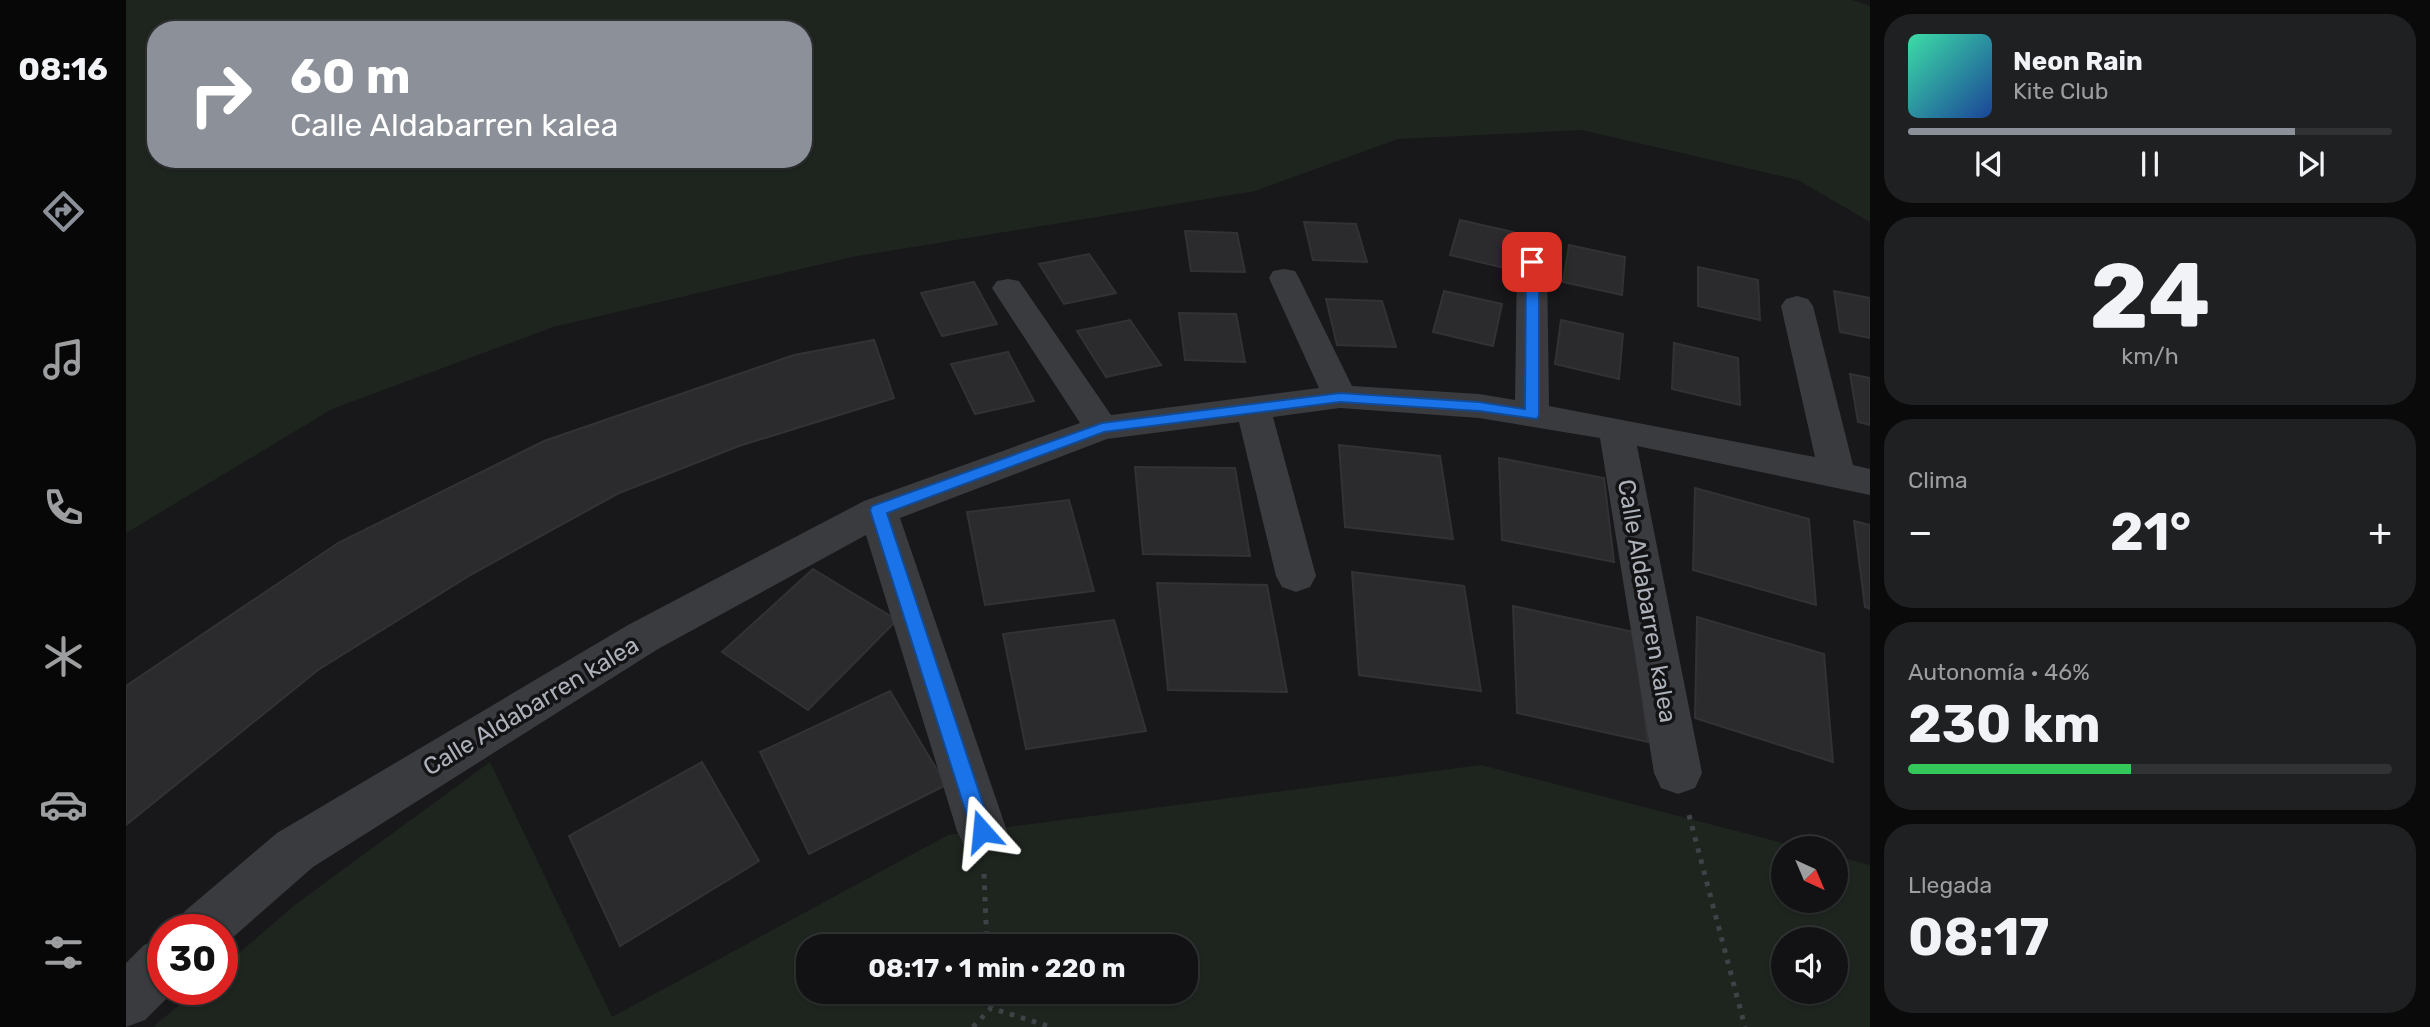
<!DOCTYPE html>
<html lang="es">
<head>
<meta charset="utf-8">
<style>
  body { margin:0; font-family:Rubik,sans-serif; background:#1f2022; color:#f1f3f6; height:100vh; display:flex; flex-direction:column; font-size:26px; white-space:nowrap }
  * { box-sizing:border-box; margin:0 }
  p { font-size:23px; color:#9c9ea0 }
  .icon { flex:none; width:38px; height:38px; fill:none; stroke:currentColor; stroke-width:2; stroke-linecap:round; stroke-linejoin:round }
  .map { position:relative; flex:1; overflow:hidden }
  .side { display:flex; flex-direction:column; gap:14px; padding:14px; background:#0a0a0b; width:560px }
  .side>* { flex:none }
  .hud { position:absolute; left:21px; top:21px; width:665px; height:147px; border-radius:28px; box-shadow:0 2px 5px #0004,0 0 0 2px #313234; background:#8c9099; color:#fff; overflow:hidden }
  .needle { width:46px; rotate:136deg }
  .controls { position:absolute; left:1645px; top:836px; display:grid; gap:14px }
  .controls a { display:grid; place-items:center; width:77px; height:77px; border-radius:50%; background:#121214; box-shadow:0 2px 5px #0004,0 0 0 2px #313234; font-size:35px }
  .speed { position:absolute; left:21px; top:914px; display:flex; gap:14px; font-size:35px; font-weight:700; text-align:center }
  .speed>* { display:grid; place-content:center; width:91px; height:91px; border-radius:50%; background:#121214; box-shadow:0 2px 5px #0004,0 0 0 2px #313234; line-height:1 }
  .speed .limit { border:10px solid #d22; background:#fff; color:#111 }
  .pin { position:absolute; display:grid; place-items:center; width:60px; height:60px; color:#fff; margin:-30px; border-radius:14px; box-shadow:0 4px 10px #0006 }
  .me { position:absolute; width:77px; margin:-38px; rotate:342deg; stroke-linejoin:round; filter:drop-shadow(0 0 5px #0008) }
  .turn { display:flex; align-items:center; gap:24px; height:147px; padding:0 28px; font-size:32px }
  .turn .icon { width:91px; height:91px; stroke-width:2.5 }
  .turn b { display:block; font-size:49px; line-height:60px }
  .big { font-size:52px; font-weight:700; line-height:1.1 }
  .side .tile { flex:1; display:flex; flex-direction:column; justify-content:center; gap:10px; min-width:0; padding:0 24px; border-radius:28px; background:#1f2022 }
  .side .dial { align-items:center; gap:0 }
  .dial b { font-size:91px; line-height:1 }
  .song { display:flex; align-items:center; gap:21px }
  .cover { width:84px; height:84px; border-radius:10px; background:linear-gradient(135deg,hsl(160 70% 55%),hsl(220 70% 35%)) }
  .played { height:7px; border-radius:4px; background:linear-gradient(90deg,#8c9099 80%,#313234 80%) }
  .keys { display:flex; justify-content:space-around; direction:ltr }
  .heat { display:flex; justify-content:space-between; align-items:center; font-size:38px; direction:ltr }
  .charge { height:10px; border-radius:5px; background:linear-gradient(90deg,#34c759 46%,#313234 0) }
  .trip { position:absolute; left:670px; top:934px; width:402px; height:70px; border-radius:28px; background:#121214; box-shadow:0 2px 5px #0004,0 0 0 2px #313234; font-weight:700; line-height:70px; text-align:center }
  main { display:flex; flex:1; min-height:0 }
  .tabs { display:flex; flex-direction:column; width:126px; justify-content:space-around; align-items:center; background:#070708; color:#9c9ea0 }
  .tabs .icon { width:49px; height:49px }
  .tabs .on { color:#8c9099 }
  .tabs b { font-size:32px; color:#f1f3f6 }
  .map>svg:first-child { display:block }
  .green { fill:#1e251f; fill-rule:evenodd }
  .building { fill:#2b2b2e; stroke:#323236; stroke-width:2 }
  .lines { fill:none; stroke-linecap:round; stroke-linejoin:round }
  .path { stroke:#3f4246; stroke-width:5; stroke-dasharray:4.5 7; stroke-linecap:butt }
  .minor { fill:#393b3f; fill-rule:evenodd }
  .route { fill:#1a73e8; stroke:#114b97; stroke-width:2 }
  .labels { text-anchor:middle; stroke-width:7; stroke-linejoin:round; paint-order:stroke }
  .street-label { font-size:24px; fill:#abb0b9; stroke:#131315 }
</style>
</head>
<body>
<main>
<nav class="tabs">
<b>08:16</b>
<svg class="icon on" aria-label="directions" viewBox="0 0 24 24"><path d="M12 3l9 9-9 9-9-9zM9 14v-3h6M13 9l2 2-2 2"/></svg>
<svg class="icon" aria-label="music" viewBox="0 0 24 24"><path d="M9 18V5l10-2v13"/><circle cx="6" cy="18" r="3"/><circle cx="16" cy="16" r="3"/></svg>
<svg class="icon" aria-label="phone" viewBox="0 0 24 24"><path d="M5 4h4l2 5-3 2q2 4 5 5l2-3 5 2v4C11 20 4 13 5 4z"/></svg>
<svg class="icon" aria-label="climate" viewBox="0 0 24 24"><path d="M12 3v18M4 7l16 10M4 17L20 7"/></svg>
<svg class="icon" aria-label="car" viewBox="0 0 24 24"><path d="M5 17H2v-5l4-1 3-4h7l3 4 3 1v5h-3M9 17h6M6 11h13"/><circle cx="7" cy="17" r="2"/><circle cx="17" cy="17" r="2"/></svg>
<svg class="icon" aria-label="filters" viewBox="0 0 24 24"><path d="M4 7h16M4 17h16"/><circle cx="9" cy="7" r="2"/><circle cx="15" cy="17" r="2"/></svg>
</nav>
<div class="map">
<svg width="1744" height="1027" viewBox="0 0 1744 1027">
  <rect width="100%" height="100%" fill="#18181a"/>
  <!-- green -->
  <path class="green" d="M0,0H1726L1744,6V222L1672,180L1456,130L1272,139L1129,191L726,257L427,327L206,409L0,533ZM30,30H677V159H30Z
    M364,762L486,1017L822,835L1355,765L1680,849H1657V901H1710V856L1744,865V1027H27L72,989H96V968L170,904ZM1657,940H1710V992H1657ZM682,947H1060V992H682Z"/>
  <!-- building -->
  <path class="building" d="M1334,220L1387,232L1379,268L1324,255Z
    M1178,222L1230,224L1241,262L1187,260Z
    M1059,231L1111,233L1119,272L1065,271Z
    M1443,245L1499,257L1496,295L1437,282Z
    M963,254L990,293L938,304L913,264Z
    M1572,267L1632,280L1634,320L1572,306Z
    M848,282L871,324L816,336L795,293Z
    M1318,291L1376,304L1367,346L1307,332Z
    M1708,291L1744,298V338L1714,332Z
    M1200,299L1256,301L1270,347L1211,345Z
    M1053,313L1110,314L1119,362L1059,360Z
    M1004,320L1035,365L980,377L951,331Z
    M1435,320L1497,334L1493,379L1429,364Z
    M748,340L768,398L613,446L493,493L346,574L192,670L0,825V686L212,543L418,441L668,355Z
    M1548,343L1612,358L1614,405L1546,389Z
    M882,352L908,401L849,414L825,364Z
    M1724,374L1744,378V425L1732,422Z
    M1213,445L1314,456L1327,539L1219,527Z
    M1373,458L1478,478L1488,562L1376,540Z
    M1009,467L1109,468L1124,556L1017,554Z
    M1569,488L1683,519L1690,605L1567,570Z
    M943,500L968,591L859,605L841,512Z
    M1728,521L1744,525V609L1739,607Z
    M687,569L771,620L682,710L596,652Z
    M1226,572L1338,586L1355,691L1233,675Z
    M1031,583L1141,585L1161,692L1042,690Z
    M1387,606L1508,632L1522,742L1391,713Z
    M1571,617L1698,654L1707,762L1569,718Z
    M988,620L1020,731L900,749L877,634Z
    M764,691L820,785L683,854L634,752Z
    M576,762L633,861L494,946L443,836Z"/>
  <g class="lines">
    <!-- path -->
    <path class="path" d="M1563,815L1619,1027
      M858,874L861,947
      M864,992L865,1008
      M847,1027L865,1008L925,1027"/>
    <!-- minor -->
    <path class="minor" d="M1406,253L1417,256L1421,262L1423,406L1689,457L1655,306L1660,299L1671,296L1682,299L1687,306L1727,465L1744,469V495L1511,446L1576,773L1569,788L1552,794L1535,788L1528,773L1474,438L1353,418L1214,408L1147,417L1190,576L1184,587L1170,592L1156,587L1150,576L1113,422L981,439L774,518L881,831L873,847L856,854L839,847L831,831L740,535L532,649L187,867L96,947V929H51L59,911L151,833L502,625L738,501L954,423L866,288L871,281L882,279L893,281L985,415L1193,388L1143,278L1147,271L1158,269L1169,271L1173,278L1226,386L1353,394L1389,400L1391,262L1395,256Z
      M37,937V989H50L19,1020L0,1027V963L18,945Z"/>
  </g>
  <!-- route -->
  <path class="route" d="M1406,259L1413,262V415L1411,419L1353,411L1214,402L978,432L761,513L866,831L863,838L856,840L848,838L744,510L746,506L976,423L1214,393L1353,402L1399,409L1400,262Z"/>
  <g class="labels">
    <!-- street labels -->
    <g class="street-label">
      <text transform="translate(1521 601) rotate(80)" y="8">Calle Aldabarren kalea</text>
      <text transform="translate(405 706) rotate(-31)" y="8">Calle Aldabarren kalea</text>
    </g>
  </g>
</svg>
<div class="controls">
<a><svg class="needle" viewBox="-14 -14 28 28"><path d="M0-13l5 13h-10z" fill="#e53935"/><path d="M0 13l5-13h-10z" fill="#9c9ea0"/></svg></a>
<a><svg class="icon" aria-label="sound" viewBox="0 0 24 24"><path d="M4 9h4l5-4v14l-5-4H4zM17 9q2 3 0 6"/></svg></a>
</div>
<div class="speed"><div class="limit">30</div></div>
<div class="pin" style="left:1406px;top:262px;background:#d93025"><svg class="icon" aria-label="arrive" viewBox="0 0 24 24"><path d="M6 21V4h12l-3 4 3 4H6"/></svg></div>
<svg class="me" style="left:856px;top:831px" viewBox="-20 -20 40 40"><path d="M0-17L14 15 0 8-14 15z" fill="#1a73e8" stroke="#fff" stroke-width="4"/></svg>
<div class="trip">08:17 · 1 min · 220 m</div>
<div class="hud">
<div class="turn"><svg class="icon" aria-label="right" viewBox="0 0 24 24"><path d="M7 20v-9h11M14 6l5 5-5 5"/></svg><div><b>60 m</b>Calle Aldabarren kalea</div></div>
</div>
</div>
<section class="side">
<div class="tile">
<div class="song"><i class="cover"></i><div><b>Neon Rain</b><p>Kite Club</p></div></div>
<div class="played"></div>
<div class="keys"><svg class="icon" aria-label="previous" viewBox="0 0 24 24"><path d="M18 5L8 12l10 7zM5 5v14"/></svg><svg class="icon" aria-label="pause" viewBox="0 0 24 24"><path d="M8 5v14M16 5v14"/></svg><svg class="icon" aria-label="next" viewBox="0 0 24 24"><path d="M6 5l10 7-10 7zM19 5v14"/></svg></div>
</div>
<div class="tile dial"><b>24</b><p>km/h</p></div>
<div class="tile"><p>Clima</p>
<div class="heat"><a>−</a><b class="big">21°</b><a>+</a></div>
</div>
<div class="tile"><p>Autonomía · 46%</p><b class="big">230 km</b><div class="charge"></div></div>
<div class="tile"><p>Llegada</p><b class="big">08:17</b></div>
</section>
</main>
</body>
</html>
